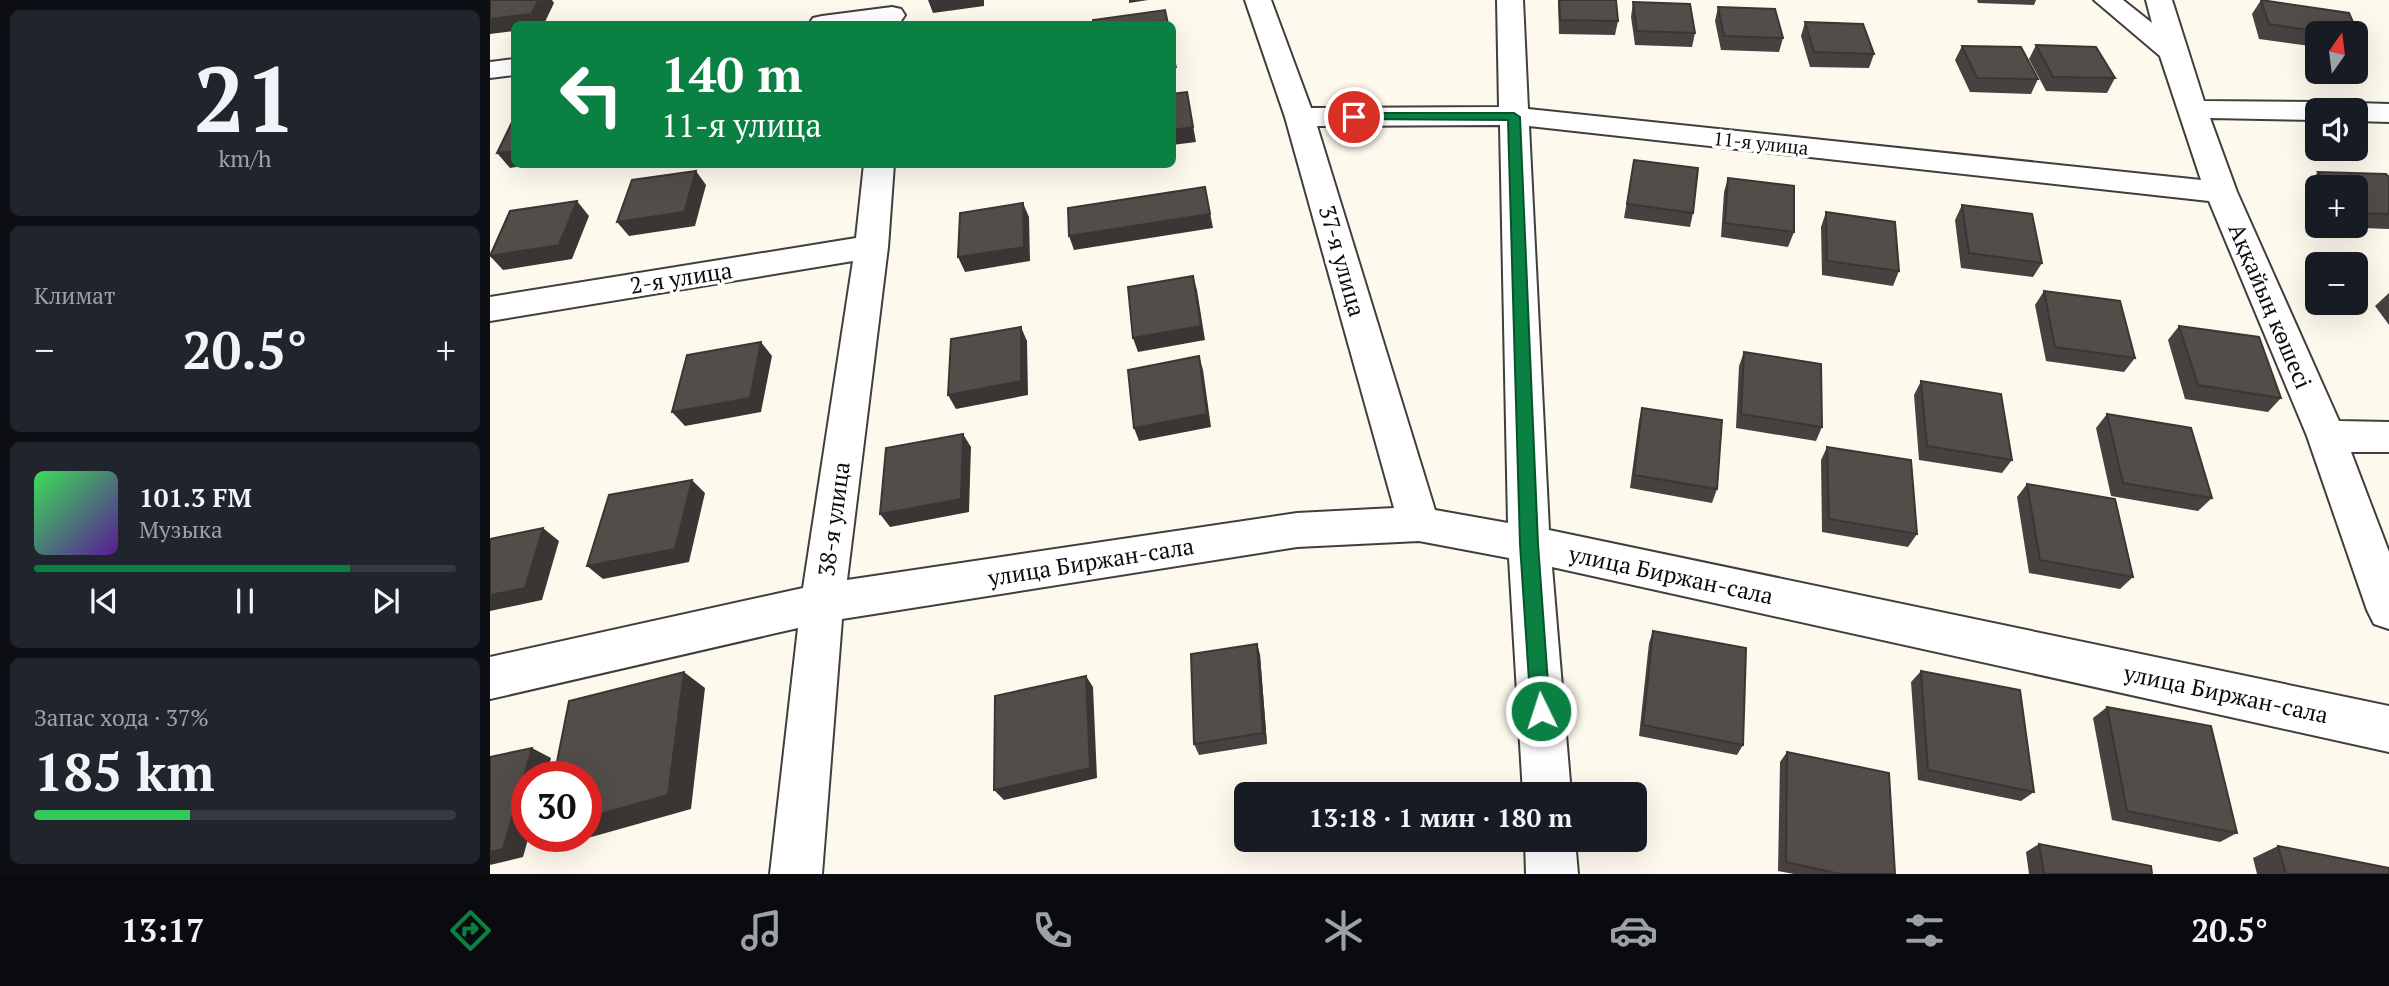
<!DOCTYPE html>
<html lang="ru">
<head>
<meta charset="utf-8">
<style>
  body { margin:0; font-family:"PT Serif",serif; background:#20242c; color:#f1f3f6; height:100vh; display:flex; flex-direction:column; font-size:26px; white-space:nowrap }
  * { box-sizing:border-box; margin:0 }
  p { font-size:23px; color:#9ea1a6 }
  .icon { flex:none; width:38px; height:38px; fill:none; stroke:currentColor; stroke-width:2; stroke-linecap:round; stroke-linejoin:round }
  .map { position:relative; flex:1; overflow:hidden }
  .details { display:flex; flex-direction:column; gap:10px; padding:10px; background:#0d0f14; width:490px }
  .details>* { flex:none }
  .banner { position:absolute; left:21px; top:21px; width:665px; height:147px; border-radius:10px; box-shadow:0 7px 28px #0002; background:#0b8043; color:#fff; overflow:hidden }
  .needle { width:46px; rotate:14deg }
  .tools { position:absolute; left:1815px; top:21px; display:grid; gap:14px }
  .tools a { display:grid; place-items:center; width:63px; height:63px; border-radius:10px; background:#171b24; box-shadow:0 7px 28px #0002; font-size:35px }
  .speed { position:absolute; left:21px; top:761px; display:flex; gap:14px; font-size:35px; font-weight:700; text-align:center }
  .speed>* { display:grid; place-content:center; width:91px; height:91px; border-radius:50%; background:#171b24; box-shadow:0 7px 28px #0002; line-height:1 }
  .speed .limit { border:10px solid #d22; background:#fff; color:#111 }
  .pin { position:absolute; display:grid; place-items:center; width:60px; height:60px; color:#fff; margin:-30px; border:4px solid #fff; border-radius:50%; box-shadow:0 2px 7px #0007 }
  .me { position:absolute; width:77px; margin:-38px; rotate:356deg; stroke-linejoin:round; filter:drop-shadow(0 0 5px #0008) }
  .turn { display:flex; align-items:center; gap:24px; height:147px; padding:0 35px; font-size:32px }
  .turn .icon { width:91px; height:91px; stroke-width:2.5 }
  .turn b { display:block; font-size:49px; line-height:60px }
  .big { font-size:52px; font-weight:800; line-height:1.1 }
  .details .card { flex:1; display:flex; flex-direction:column; justify-content:center; gap:10px; min-width:0; padding:0 24px; border-radius:10px; background:#20242c }
  .details .dial { align-items:center; gap:0 }
  .dial b { font-size:91px; line-height:1 }
  .song { display:flex; align-items:center; gap:21px }
  .cover { width:84px; height:84px; border-radius:10px; background:linear-gradient(135deg,hsl(130 70% 55%),hsl(270 70% 35%)) }
  .played { height:7px; border-radius:4px; background:linear-gradient(90deg,#0b8043 75%,#363941 75%) }
  .keys { display:flex; justify-content:space-around; direction:ltr }
  .heat { display:flex; justify-content:space-between; align-items:center; font-size:38px; direction:ltr }
  .charge { height:10px; border-radius:5px; background:linear-gradient(90deg,#34c759 37%,#363941 0) }
  .trip { position:absolute; left:744px; top:782px; width:413px; height:70px; border-radius:10px; background:#171b24; box-shadow:0 7px 28px #0002; font-weight:800; line-height:70px; text-align:center }
  .dock { display:flex; height:112px; justify-content:space-around; align-items:center; background:#090b0e; color:#9ea1a6 }
  .dock .icon { width:49px; height:49px }
  .dock .current { color:#0b8043 }
  .dock b { font-size:32px; color:#f1f3f6 }
  main { display:flex; flex:1; min-height:0 }
  .map>svg:first-child { display:block }
  .lines { fill:none; stroke-linecap:round; stroke-linejoin:round }
  .minor-casing { stroke:#3f3f3f; stroke-width:4 }
  .minor { fill:#fff; fill-rule:evenodd }
  .wall { fill:#474240 }
  .shaded-wall { fill:#3a3634 }
  .building { fill:#534d4a; stroke:#3a3634; stroke-width:2 }
  .route { fill:#0b8043; stroke:#07532c; stroke-width:2 }
  .labels { text-anchor:middle; stroke-width:7; stroke-linejoin:round; paint-order:stroke }
  .far-street-label { font-size:19px; fill:#0c0c0c; stroke:#fff }
  .street-label { font-size:23px; fill:#0c0c0c; stroke:#fff }
</style>
</head>
<body>
<main>
<section class="details">
<div class="card dial"><b>21</b><p>km/h</p></div>
<div class="card"><p>Климат</p>
<div class="heat"><a>−</a><b class="big">20.5°</b><a>+</a></div>
</div>
<div class="card">
<div class="song"><i class="cover"></i><div><b>101.3 FM</b><p>Музыка</p></div></div>
<div class="played"></div>
<div class="keys"><svg class="icon" aria-label="previous" viewBox="0 0 24 24"><path d="M18 5L8 12l10 7zM5 5v14"/></svg><svg class="icon" aria-label="pause" viewBox="0 0 24 24"><path d="M8 5v14M16 5v14"/></svg><svg class="icon" aria-label="next" viewBox="0 0 24 24"><path d="M6 5l10 7-10 7zM19 5v14"/></svg></div>
</div>
<div class="card"><p>Запас хода · 37%</p><b class="big">185 km</b><div class="charge"></div></div>
</section>
<div class="map">
<svg width="1899" height="874" viewBox="0 0 1899 874">
  <rect width="100%" height="100%" fill="#fdf9ed"/>
  <g class="lines">
    <defs>
      <path id="minor" d="M755,0H781L821,108L1009,107L1007,0H1033L1038,109L1711,180L1670,56L1604,0H1633L1662,23L1656,0H1682L1714,101L1827,102L1837,105L1841,110H1827V120L1720,118L1747,192L1849,421L1899,422V452H1861L1899,552V629L1884,624L1877,610L1817,436L1719,201L1039,126L1059,530L1899,706V752L1062,567L1081,794H1033L1019,558L929,541L807,547L352,619L332,874H280L308,628L0,699V657L313,588L363,261L0,321V297L366,238L374,164H404L398,247L357,580L807,513L904,508L795,117ZM1010,125L1018,523L945,510L827,126Z
        M402,7L411,9L415,15L411,21L389,24H319L323,18L332,16Z
        M24,59V75L0,78V62Z
        M1866,103L1899,104V122L1866,121V110H1853L1856,106Z
        M1035,840H1085L1088,874H1036Z"/>
    </defs>
    <!-- minor casing -->
    <use href="#minor" class="minor-casing"/>
    <!-- minor -->
    <use href="#minor" class="minor"/>
  </g>
  <!-- wall -->
  <path class="wall" d="M1068,0H1126L1128,21L1125,35L1069,34Z
    M1487,0H1546L1544,5L1488,3Z
    M1771,0L1859,13L1870,38L1866,44V33H1827V47L1769,39L1762,14Z
    M1143,2L1205,33L1202,47L1145,45L1141,17Z
    M1228,7L1293,38L1289,52L1231,50L1225,21Z
    M1315,22L1384,54L1379,68L1320,67L1311,36Z
    M1546,45L1625,78L1617,93L1556,91L1539,59Z
    M1472,46L1548,79L1541,94L1480,92L1465,60Z
    M1144,160L1203,213L1200,227L1134,218Z
    M1828,172L1899,177V229L1846,227L1845,226H1866V187H1827V201L1816,186Z
    M1238,178L1304,232L1298,247L1231,237L1234,192Z
    M1472,205L1552,263L1543,277L1471,268L1465,220Z
    M1336,212L1409,271L1403,286L1332,275L1331,227Z
    M1554,291L1645,358L1634,372L1556,361L1545,305Z
    M1899,293V325L1885,306Z
    M1689,326L1791,398L1778,412L1695,399L1678,340Z
    M1254,352L1332,427L1326,441L1246,428L1249,366Z
    M1431,381L1522,460L1512,473L1429,460L1424,395Z
    M1152,408L1227,489L1222,503L1140,488L1149,421Z
    M1617,414L1722,498L1708,511L1621,496L1606,428Z
    M1337,447L1427,534L1418,547L1332,532L1331,460Z
    M1537,484L1643,577L1630,589L1539,573L1527,497Z
    M1163,631L1253,745L1247,755L1149,736L1159,643Z
    M767,644L770,655L777,744L709,755L704,744Z
    M1431,671L1544,792L1531,801L1428,780L1421,682Z
    M1617,707L1747,833L1730,842L1622,820L1603,718Z
    M1297,752L1405,874H1304L1288,871L1290,762Z
    M1549,844L1662,874H1539L1536,852Z
    M1788,846L1899,874H1767L1763,858Z"/>
  <!-- shaded-wall -->
  <path class="shaded-wall" d="M49,0H62L64,3L54,24H24V31L0,34V19Z
    M438,0H494V6L443,13Z
    M639,0H658L639,3Z
    M682,45L687,68L682,69Z
    M697,92L706,142L682,145V130Z
    M24,151V164H44L20,168L7,153Z
    M206,171L216,185L205,226L139,236L127,222Z
    M715,187L723,228L584,250L579,236Z
    M87,201L99,216L82,259L13,270L0,256Z
    M533,203L539,217L540,261L475,272L468,257Z
    M703,276L707,290L715,340L648,352L643,338Z
    M531,327L537,341L538,395L466,409L458,395Z
    M271,342L282,356L271,412L195,426L182,412Z
    M709,356L713,370L721,427L649,441L644,428Z
    M473,434L481,447L479,512L400,527L390,514Z
    M202,480L215,493L199,562L113,579L97,566Z
    M53,528L69,541L52,600L0,611V595Z
    M767,644L770,655L777,744L773,733Z
    M194,672L215,688L201,809L80,843L65,836H96V818Z
    M596,676L603,687L607,778L514,800L504,790Z
    M42,748L61,758L56,777H37V836H39L33,857L0,865V852Z"/>
  <!-- building -->
  <path class="building" d="M0,0H49L41,14L0,19Z
    M1069,0H1126L1128,21L1070,20Z
    M1771,0L1859,13L1870,38L1866,37V33H1838L1779,24Z
    M1143,2L1200,4L1205,33L1147,31Z
    M1228,7L1285,9L1293,38L1234,36Z
    M675,10L678,24H603V20Z
    M1315,22L1373,24L1384,54L1324,52Z
    M1546,45L1606,47L1625,78L1563,77Z
    M1472,46L1531,47L1548,79L1487,78Z
    M697,92L703,127L682,130V94Z
    M24,118V151L7,153Z
    M1144,160L1208,168L1203,213L1137,204Z
    M206,171L194,212L127,222L142,180Z
    M1828,172L1896,174L1899,177V214L1866,213V187H1840Z
    M1238,178L1304,186V232L1235,223Z
    M715,187L720,214L579,236L578,208Z
    M87,201L69,245L0,256L20,211Z
    M533,203L534,247L468,257L470,213Z
    M1472,205L1542,214L1552,263L1479,253Z
    M1336,212L1405,222L1409,271L1337,261Z
    M703,276L711,326L643,338L638,287Z
    M1554,291L1630,301L1645,358L1565,347Z
    M1689,326L1769,337L1791,398L1708,385Z
    M531,327V381L458,395L461,339Z
    M271,342L260,398L182,412L197,355Z
    M1254,352L1331,364L1332,427L1251,414Z
    M709,356L717,414L644,428L638,370Z
    M1431,381L1511,394L1522,460L1437,446Z
    M1152,408L1232,420L1227,489L1144,475Z
    M1617,414L1701,428L1722,498L1633,483Z
    M473,434L471,499L390,514L396,448Z
    M1337,447L1421,460L1427,534L1339,519Z
    M202,480L185,549L97,566L119,495Z
    M1537,484L1625,499L1643,577L1550,560Z
    M53,528L35,588L0,595V539Z
    M1163,631L1256,648L1253,745L1153,725Z
    M767,644L773,733L704,744L701,654Z
    M1431,671L1530,690L1544,792L1438,770Z
    M194,672L178,795L96,818V777H64L79,701Z
    M596,676L600,768L504,790L505,696Z
    M1617,707L1721,726L1747,833L1637,811Z
    M42,748L13,849L0,852V757Z
    M1297,752L1399,773L1405,874H1350L1296,862Z
    M1549,844L1661,866L1662,874H1554Z
    M1788,846L1899,868V874H1796Z"/>
  <!-- route -->
  <path class="route" d="M864,113H1024L1030,117L1048,544L1060,711L1057,718L1051,720L1044,718L1041,711L1030,544L1018,120L859,119L858,117Z"/>
  <g class="labels">
    <!-- far-street labels -->
    <g class="far-street-label">
      <text transform="translate(1271 143) rotate(6)" y="7">11-я улица</text>
    </g>
    <!-- street labels -->
    <g class="street-label">
      <text transform="translate(852 261) rotate(74)" y="8">37-я улица</text>
      <text transform="translate(191 278) rotate(-9)" y="8">2-я улица</text>
      <text transform="translate(1780 306) rotate(67)" y="8">Аққайың көшесі</text>
      <text transform="translate(344 519) rotate(-82)" y="8">38-я улица</text>
      <text transform="translate(601 562) rotate(-9)" y="8">улица Биржан-сала</text>
      <text transform="translate(1181 575) rotate(12)" y="8">улица Биржан-сала</text>
      <text transform="translate(1736 694) rotate(12)" y="8">улица Биржан-сала</text>
    </g>
  </g>
</svg>
<div class="tools">
<a><svg class="needle" viewBox="-14 -14 28 28"><path d="M0-13l5 13h-10z" fill="#e53935"/><path d="M0 13l5-13h-10z" fill="#9ea1a6"/></svg></a>
<a><svg class="icon" aria-label="sound" viewBox="0 0 24 24"><path d="M4 9h4l5-4v14l-5-4H4zM17 9q2 3 0 6"/></svg></a>
<a>+</a>
<a>−</a>
</div>
<div class="speed"><div class="limit">30</div></div>
<div class="pin" style="left:864px;top:117px;background:#d93025"><svg class="icon" aria-label="arrive" viewBox="0 0 24 24"><path d="M6 21V4h12l-3 4 3 4H6"/></svg></div>
<svg class="me" style="left:1051px;top:711px" viewBox="-20 -20 40 40"><circle r="17" fill="#0b8043" stroke="#fff" stroke-width="3"/><path d="M0-11L8 9 0 5-8 9z" fill="#fff"/></svg>
<div class="trip">13:18 · 1 мин · 180 m</div>
<div class="banner">
<div class="turn"><svg class="icon" aria-label="left" viewBox="0 0 24 24"><path d="M17 20v-9H6M10 6l-5 5 5 5"/></svg><div><b>140 m</b>11-я улица</div></div>
</div>
</div>
</main>
<nav class="dock">
<b>13:17</b>
<svg class="icon current" aria-label="directions" viewBox="0 0 24 24"><path d="M12 3l9 9-9 9-9-9zM9 14v-3h6M13 9l2 2-2 2"/></svg>
<svg class="icon" aria-label="music" viewBox="0 0 24 24"><path d="M9 18V5l10-2v13"/><circle cx="6" cy="18" r="3"/><circle cx="16" cy="16" r="3"/></svg>
<svg class="icon" aria-label="phone" viewBox="0 0 24 24"><path d="M5 4h4l2 5-3 2q2 4 5 5l2-3 5 2v4C11 20 4 13 5 4z"/></svg>
<svg class="icon" aria-label="climate" viewBox="0 0 24 24"><path d="M12 3v18M4 7l16 10M4 17L20 7"/></svg>
<svg class="icon" aria-label="car" viewBox="0 0 24 24"><path d="M5 17H2v-5l4-1 3-4h7l3 4 3 1v5h-3M9 17h6M6 11h13"/><circle cx="7" cy="17" r="2"/><circle cx="17" cy="17" r="2"/></svg>
<svg class="icon" aria-label="filters" viewBox="0 0 24 24"><path d="M4 7h16M4 17h16"/><circle cx="9" cy="7" r="2"/><circle cx="15" cy="17" r="2"/></svg>
<b>20.5°</b>
</nav>
</body>
</html>
